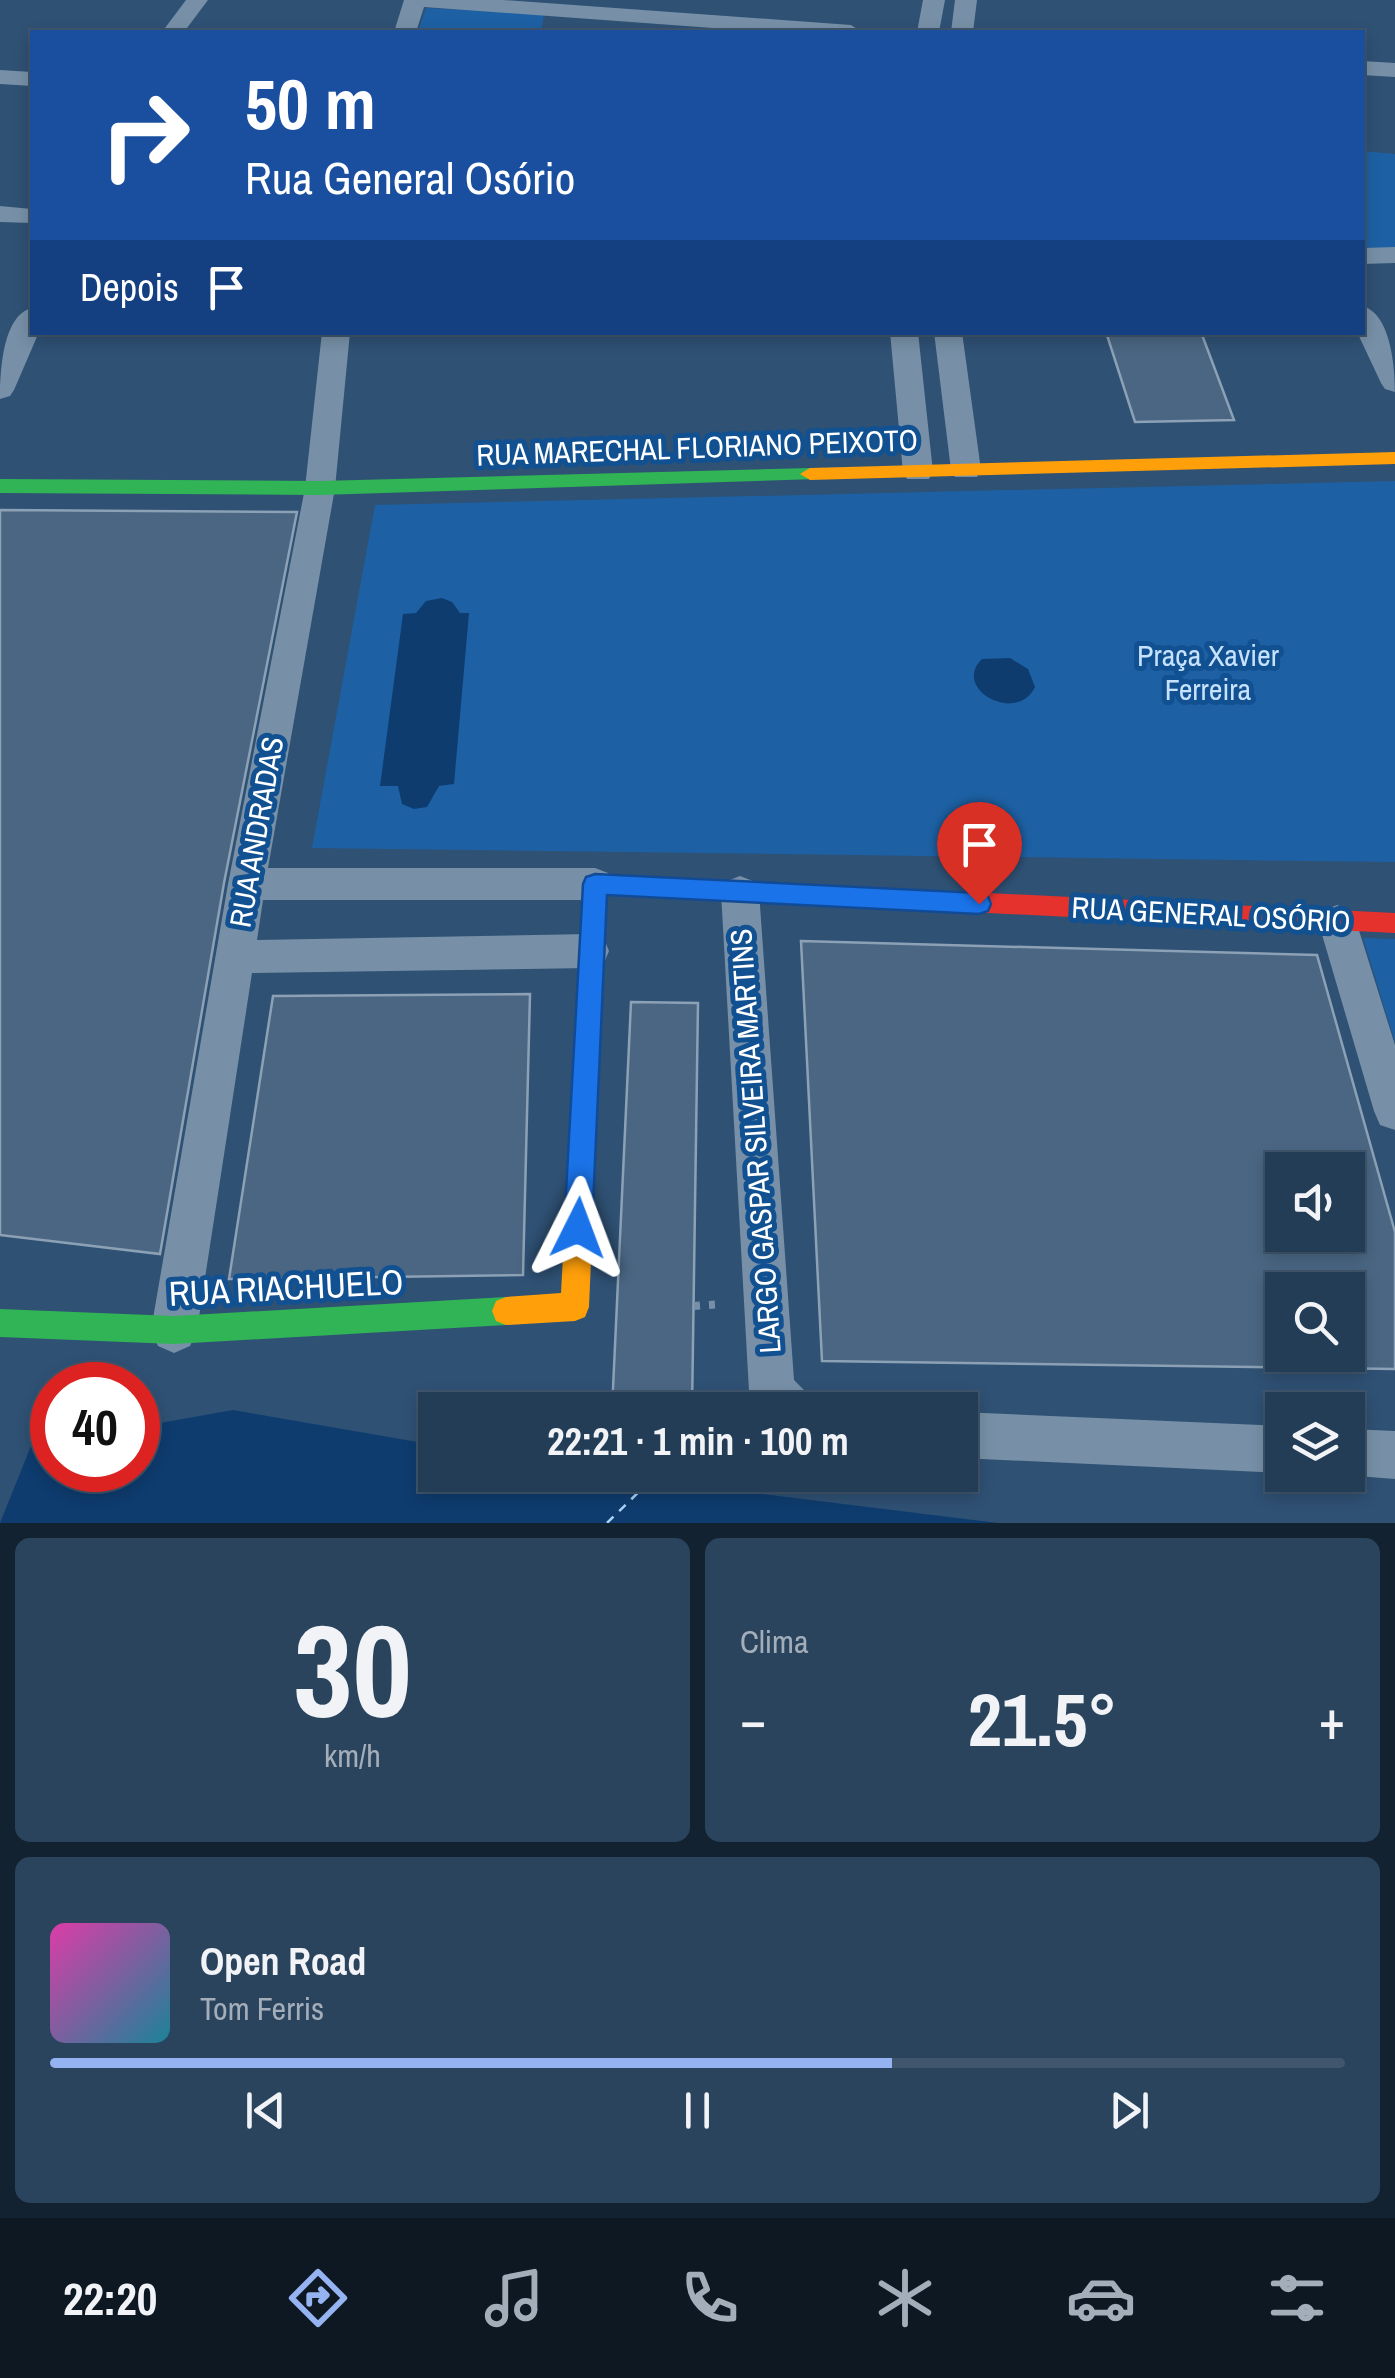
<!DOCTYPE html>
<html lang="pt">
<head>
<meta charset="utf-8">
<style>
  body { margin:0; font-family:"Archivo Narrow",sans-serif; background:#2b445d; color:#f1f3f6; height:100vh; display:flex; flex-direction:column; font-size:38px; white-space:nowrap }
  * { box-sizing:border-box; margin:0 }
  p { font-size:32px; color:#a3aeba }
  .icon { flex:none; width:55px; height:55px; fill:none; stroke:currentColor; stroke-width:2; stroke-linecap:round; stroke-linejoin:round }
  .map { position:relative; height:1523px; overflow:hidden }
  .panel { display:flex; flex-direction:column; gap:15px; padding:15px; background:#132230; flex:1 }
  .panel>* { flex:none }
  .banner { position:absolute; left:30px; top:30px; width:1335px; height:305px; border-radius:0px; box-shadow:0 5px 15px #0003,0 0 0 2px #40566d; background:#1a4fa0; color:#fff; overflow:hidden }
  .controls { position:absolute; left:1265px; top:1152px; display:grid; gap:20px }
  .controls a { display:grid; place-items:center; width:100px; height:100px; border-radius:0px; background:#233d57; box-shadow:0 5px 15px #0003,0 0 0 2px #40566d; font-size:50px }
  .speed { position:absolute; left:30px; top:1362px; display:flex; gap:20px; font-size:50px; font-weight:700; text-align:center }
  .speed>* { display:grid; place-content:center; width:130px; height:130px; border-radius:50%; background:#233d57; box-shadow:0 5px 15px #0003,0 0 0 2px #40566d; line-height:1 }
  .speed .limit { border:15px solid #d22; background:#fff; color:#111 }
  .pin { position:absolute; display:grid; place-items:center; width:85px; height:85px; color:#fff; margin:-102px -42px; border-radius:50% 50% 50% 0; rotate:-45deg; box-shadow:0 0 10px #0007 }
  .pin .icon { rotate:45deg }
  .me { position:absolute; width:110px; margin:-55px; rotate:3deg; stroke-linejoin:round; filter:drop-shadow(0 0 8px #0008) }
  .turn { display:flex; align-items:center; gap:35px; height:210px; padding:0 50px; font-size:45px }
  .turn .icon { width:130px; height:130px; stroke-width:2.5 }
  .turn b { display:block; font-size:70px; line-height:85px }
  .then { display:flex; align-items:center; height:95px; padding:0 50px; background:#0003; gap:20px; font-size:38px }
  .big { font-size:75px; font-weight:700; line-height:1.1 }
  .panel .widget { flex:1; display:flex; flex-direction:column; justify-content:center; gap:15px; min-width:0; padding:0 35px; border-radius:15px; background:#2b445d }
  .panel .dial { align-items:center; gap:0 }
  .dial b { font-size:130px; line-height:1 }
  .song { display:flex; align-items:center; gap:30px }
  .cover { width:120px; height:120px; border-radius:15px; background:linear-gradient(135deg,hsl(320 70% 55%),hsl(190 70% 35%)) }
  .played { height:10px; border-radius:5px; background:linear-gradient(90deg,#95b2f1 65%,#40566d 65%) }
  .keys { display:flex; justify-content:space-around; direction:ltr }
  .heat { display:flex; justify-content:space-between; align-items:center; font-size:55px; direction:ltr }
  .panel .tiles { flex:1; display:grid; gap:15px; grid-template-columns:1fr 1fr }
  .widget:last-child { grid-column:span 2 }
  .trip { position:absolute; left:418px; top:1392px; width:560px; height:100px; border-radius:0px; background:#233d57; box-shadow:0 5px 15px #0003,0 0 0 2px #40566d; font-weight:700; line-height:100px; text-align:center }
  .menu { display:flex; height:160px; justify-content:space-around; align-items:center; background:#0e1823; color:#a3aeba }
  .menu .icon { width:70px; height:70px }
  .menu .active { color:#95b2f1 }
  .menu b { font-size:45px; color:#f1f3f6 }
  .map>svg:first-child { display:block }
  .green { fill:#1d61a4 }
  .water { fill:#0e3c6f }
  .lines { fill:none; stroke-linecap:round; stroke-linejoin:round }
  .ferry { stroke:#abd3f9; stroke-width:2.5; stroke-dasharray:9 8; stroke-linecap:butt }
  .building { fill:#4a6683; stroke:#8ca1b5; stroke-width:2.5; fill-rule:evenodd }
  .path { stroke:#7790a7; stroke-width:8; stroke-dasharray:6 9; stroke-linecap:butt }
  .street { fill:#7790a7; fill-rule:evenodd }
  .fast { fill:#30b455; fill-rule:evenodd }
  .slow { fill:#ff9f0a; fill-rule:evenodd }
  .jam { fill:#e5322d; fill-rule:evenodd }
  .route { fill:#1a73e8; stroke:#114b97; stroke-width:2.5 }
  .labels { text-anchor:middle; stroke-width:10; stroke-linejoin:round; paint-order:stroke }
  .street-label { font-size:30px; fill:#fff; stroke:#125191 }
  .park-label { font-size:30px; fill:#c6e2fd; stroke:#125191 }
  .near-street-label { font-size:35px; fill:#fff; stroke:#125191 }
</style>
</head>
<body>
<div class="map">
<svg width="1395" height="1523" viewBox="0 0 1395 1523">
  <rect width="100%" height="100%" fill="#2f5174"/>
  <!-- green -->
  <path class="green" d="M426,8L544,14L541,32H418Z
    M1362,151L1395,154V250H1363Z
    M1395,481V862L312,848L375,505Z
    M1363,938L1395,939V1042Z"/>
  <!-- water -->
  <path class="water" d="M442,598L452,602L460,613H469L454,784L439,786L427,807L414,809L402,804L398,786H380L403,614L416,613L426,601Z
    M1010,658L1028,669L1035,687C1017,725 951,689 982,659Z
    M233,1410L435,1445V1475H608L998,1523H0L31,1446L52,1442V1470H138V1427Z"/>
  <g class="lines">
    <!-- ferry -->
    <path class="ferry" d="M607,1523L649,1482"/>
  </g>
  <!-- building -->
  <path class="building" d="M1106,332H1201L1234,420L1135,422Z
    M0,510L297,512L224,883L160,1254L0,1235Z
    M801,941L1317,955L1395,1232V1369L822,1361ZM1282,1170H1348V1235H1282ZM1282,1290H1348V1355H1282Z
    M530,994L523,1275L229,1279L273,996Z
    M631,1002L698,1003L692,1410H612Z"/>
  <g class="lines">
    <!-- path -->
    <path class="path" d="M694,1306L723,1304
      M649,1482L650,1475"/>
    <!-- street -->
    <path class="street" d="M186,0H208L184,32H162Z
      M404,0H503L851,25L862,32H768L424,7L416,32H394Z
      M923,0H945L939,32H917Z
      M955,0H977L973,32H951Z
      M1362,61L1395,63V77L1362,75Z
      M0,70L32,72V86L0,84Z
      M0,206L32,209V223L0,222Z
      M1395,247V263L1362,264V248Z
      M1362,306C1391,313 1395,368 1395,392L1385,389L1381,383L1357,332H1362Z
      M32,308V332H39L14,390L10,396L0,399C0,374 2,315 32,308Z
      M322,332H350L335,488L268,868H595L608,873L614,884L608,895L595,900H263L257,940L590,934L604,939L609,951L604,963L590,968L252,973L197,1330L190,1346L174,1353L158,1346L151,1330L228,884L305,488Z
      M890,332H918L933,472L929,479H907L903,472Z
      M934,332H962L981,470L977,477H955L951,470Z
      M740,876L753,881L759,892L794,1380L808,1394L815,1410H758L749,1391L721,892L727,881Z
      M1337,905L1350,910L1356,921L1395,1045V1130L1380,1125L1374,1111L1318,921L1324,910Z
      M960,1412L1282,1426V1473L960,1458Z
      M1348,1429L1395,1431V1479L1344,1475H1348Z"/>
    <!-- fast -->
    <path class="fast" d="M810,468L817,469L820,474L817,479L320,495L0,493V479L320,481Z
      M506,1297L516,1301L520,1311L516,1321L506,1325L174,1344L0,1337V1309L174,1316Z"/>
    <!-- slow -->
    <path class="slow" d="M1395,452V464L810,480L800,474L810,468Z
      M595,874L785,883L793,886L797,893L793,900L785,903L607,895L589,1307L585,1317L575,1321L506,1325L496,1321L492,1311L496,1301L506,1297L561,1293L583,884L587,877Z"/>
    <!-- jam -->
    <path class="jam" d="M785,883L1395,913V933L785,903L777,900L773,893L777,886Z"/>
  </g>
  <!-- route -->
  <path class="route" d="M595,874L979,893L988,896L991,904L988,911L979,914L607,895L592,1228L588,1237L578,1241L568,1237L564,1228L583,884L586,877Z"/>
  <g class="labels">
    <!-- street labels -->
    <g class="street-label">
      <text transform="translate(697 448) rotate(-2)" y="10">RUA MARECHAL FLORIANO PEIXOTO</text>
      <text transform="translate(257 832) rotate(-80)" y="10">RUA ANDRADAS</text>
      <text transform="translate(1211 915) rotate(3)" y="10">RUA GENERAL OSÓRIO</text>
      <text transform="translate(756 1141) rotate(-94)" y="10">LARGO GASPAR SILVEIRA MARTINS</text>
    </g>
    <!-- park labels -->
    <g class="park-label">
      <text x="1208" y="666">Praça Xavier<tspan x="1208" dy="34">Ferreira</tspan></text>
    </g>
    <!-- near-street labels -->
    <g class="near-street-label">
      <text transform="translate(286 1288) rotate(-3)" y="12">RUA RIACHUELO</text>
    </g>
  </g>
</svg>
<div class="controls">
<a><svg class="icon" aria-label="sound" viewBox="0 0 24 24"><path d="M4 9h4l5-4v14l-5-4H4zM17 9q2 3 0 6"/></svg></a>
<a><svg class="icon" aria-label="search" viewBox="0 0 24 24"><circle cx="10" cy="10" r="6"/><path d="M15 15l6 6"/></svg></a>
<a><svg class="icon" aria-label="layers" viewBox="0 0 24 24"><path d="M12 4l9 5-9 5-9-5zM3 14l9 5 9-5"/></svg></a>
</div>
<div class="speed"><div class="limit">40</div></div>
<div class="pin" style="left:979px;top:904px;background:#d93025"><svg class="icon" aria-label="arrive" viewBox="0 0 24 24"><path d="M6 21V4h12l-3 4 3 4H6"/></svg></div>
<svg class="me" style="left:578px;top:1228px" viewBox="-20 -20 40 40"><path d="M0-17L14 15 0 8-14 15z" fill="#1a73e8" stroke="#fff" stroke-width="4"/></svg>
<div class="trip">22:21 · 1 min · 100 m</div>
<div class="banner">
<div class="turn"><svg class="icon" aria-label="right" viewBox="0 0 24 24"><path d="M7 20v-9h11M14 6l5 5-5 5"/></svg><div><b>50 m</b>Rua General Osório</div></div>
<div class="then">Depois<svg class="icon" aria-label="arrive" viewBox="0 0 24 24"><path d="M6 21V4h12l-3 4 3 4H6"/></svg></div>
</div>
</div>
<section class="panel">
<div class="tiles">
<div class="widget dial"><b>30</b><p>km/h</p></div>
<div class="widget"><p>Clima</p>
<div class="heat"><a>−</a><b class="big">21.5°</b><a>+</a></div>
</div>
<div class="widget">
<div class="song"><i class="cover"></i><div><b>Open Road</b><p>Tom Ferris</p></div></div>
<div class="played"></div>
<div class="keys"><svg class="icon" aria-label="previous" viewBox="0 0 24 24"><path d="M18 5L8 12l10 7zM5 5v14"/></svg><svg class="icon" aria-label="pause" viewBox="0 0 24 24"><path d="M8 5v14M16 5v14"/></svg><svg class="icon" aria-label="next" viewBox="0 0 24 24"><path d="M6 5l10 7-10 7zM19 5v14"/></svg></div>
</div>
</div>
</section>
<nav class="menu">
<b>22:20</b>
<svg class="icon active" aria-label="directions" viewBox="0 0 24 24"><path d="M12 3l9 9-9 9-9-9zM9 14v-3h6M13 9l2 2-2 2"/></svg>
<svg class="icon" aria-label="music" viewBox="0 0 24 24"><path d="M9 18V5l10-2v13"/><circle cx="6" cy="18" r="3"/><circle cx="16" cy="16" r="3"/></svg>
<svg class="icon" aria-label="phone" viewBox="0 0 24 24"><path d="M5 4h4l2 5-3 2q2 4 5 5l2-3 5 2v4C11 20 4 13 5 4z"/></svg>
<svg class="icon" aria-label="climate" viewBox="0 0 24 24"><path d="M12 3v18M4 7l16 10M4 17L20 7"/></svg>
<svg class="icon" aria-label="car" viewBox="0 0 24 24"><path d="M5 17H2v-5l4-1 3-4h7l3 4 3 1v5h-3M9 17h6M6 11h13"/><circle cx="7" cy="17" r="2"/><circle cx="17" cy="17" r="2"/></svg>
<svg class="icon" aria-label="filters" viewBox="0 0 24 24"><path d="M4 7h16M4 17h16"/><circle cx="9" cy="7" r="2"/><circle cx="15" cy="17" r="2"/></svg>
</nav>
</body>
</html>
